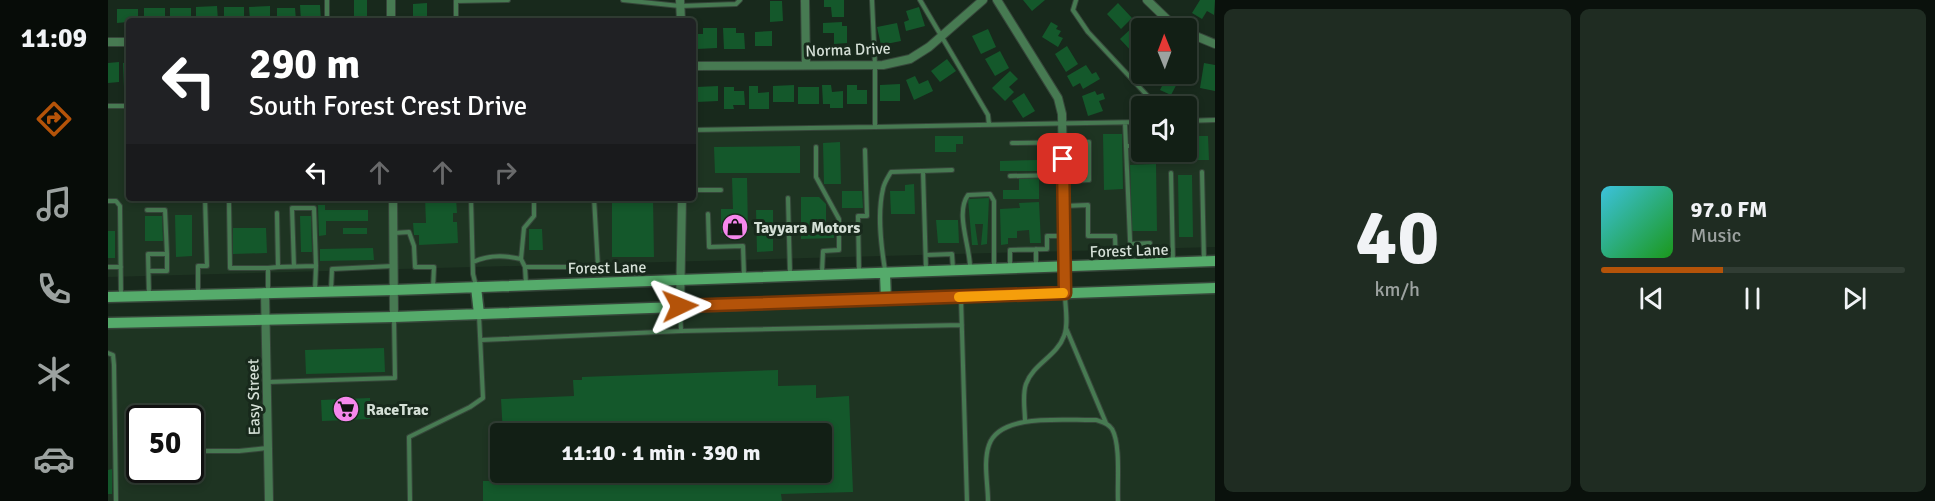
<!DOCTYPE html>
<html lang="en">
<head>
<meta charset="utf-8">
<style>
  body { margin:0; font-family:Signika,sans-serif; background:#1f2c22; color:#f1f3f6; height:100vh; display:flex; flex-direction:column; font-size:22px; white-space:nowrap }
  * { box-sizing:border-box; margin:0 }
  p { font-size:20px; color:#9ca2a0 }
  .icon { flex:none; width:33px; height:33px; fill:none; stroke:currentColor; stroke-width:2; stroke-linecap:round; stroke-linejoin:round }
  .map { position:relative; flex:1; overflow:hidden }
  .drawer { display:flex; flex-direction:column; gap:9px; padding:9px; background:#0a110c; width:720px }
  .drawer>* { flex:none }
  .guide { position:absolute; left:18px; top:18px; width:570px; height:183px; border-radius:6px; box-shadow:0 3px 9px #0003,0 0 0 2px #313d34; background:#202124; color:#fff; overflow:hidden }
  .needle { width:39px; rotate:359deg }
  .buttons { position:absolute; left:1023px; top:18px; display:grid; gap:12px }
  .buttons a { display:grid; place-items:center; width:66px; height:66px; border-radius:6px; background:#121f15; box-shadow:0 3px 9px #0003,0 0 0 2px #313d34; font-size:30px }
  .speed { position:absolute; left:18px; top:405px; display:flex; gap:12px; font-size:30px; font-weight:700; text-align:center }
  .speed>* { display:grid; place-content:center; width:78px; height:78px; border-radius:50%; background:#121f15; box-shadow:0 3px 9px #0003,0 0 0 2px #313d34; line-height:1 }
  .speed .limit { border:3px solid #111; border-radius:9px; background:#fff; color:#111 }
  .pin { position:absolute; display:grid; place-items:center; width:51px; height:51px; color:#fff; margin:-26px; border-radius:12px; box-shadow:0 3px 9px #0006 }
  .me { position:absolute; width:66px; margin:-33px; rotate:88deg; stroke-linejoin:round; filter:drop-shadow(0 0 4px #0008) }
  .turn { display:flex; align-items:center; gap:21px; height:126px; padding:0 24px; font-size:27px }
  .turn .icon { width:78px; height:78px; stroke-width:2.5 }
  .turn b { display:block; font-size:42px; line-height:51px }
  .lanes { display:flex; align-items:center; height:57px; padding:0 24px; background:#0003; justify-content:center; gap:30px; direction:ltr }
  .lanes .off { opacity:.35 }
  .drawer .tile { flex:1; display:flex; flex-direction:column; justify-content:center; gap:9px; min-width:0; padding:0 21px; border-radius:9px; background:#1f2c22 }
  .drawer .dial { align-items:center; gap:0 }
  .dial b { font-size:78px; line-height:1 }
  .song { display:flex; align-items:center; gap:18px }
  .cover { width:72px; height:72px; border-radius:9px; background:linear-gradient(135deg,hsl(190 70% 55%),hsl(120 70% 35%)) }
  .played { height:6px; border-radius:3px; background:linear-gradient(90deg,#b45309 40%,#313d34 40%) }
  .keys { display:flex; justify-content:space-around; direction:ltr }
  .drawer .tiles { flex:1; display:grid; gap:9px; grid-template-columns:repeat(2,1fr) }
  .trip { position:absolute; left:382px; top:423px; width:342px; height:60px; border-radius:6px; background:#121f15; box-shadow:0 3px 9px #0003,0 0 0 2px #313d34; font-weight:800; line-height:60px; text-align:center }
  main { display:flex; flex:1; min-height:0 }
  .tab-bar { display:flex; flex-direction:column; width:108px; justify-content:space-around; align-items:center; background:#070c08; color:#9ca2a0 }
  .tab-bar .icon { width:42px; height:42px }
  .tab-bar .selected { color:#b45309 }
  .tab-bar b { font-size:27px; color:#f1f3f6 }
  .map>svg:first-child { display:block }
  .built { fill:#1e3422; fill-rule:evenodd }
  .building { fill:#14582b }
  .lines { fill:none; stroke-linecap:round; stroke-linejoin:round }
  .lane-casing { stroke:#36463a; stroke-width:6 }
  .street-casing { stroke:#36463a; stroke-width:10 }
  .secondary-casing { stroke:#36463a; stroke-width:13 }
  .lane { stroke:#477a52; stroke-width:4 }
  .street { stroke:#477a52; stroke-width:8 }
  .secondary { stroke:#55ab6b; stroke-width:10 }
  .route-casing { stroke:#753606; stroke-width:15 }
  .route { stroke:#b45309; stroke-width:10 }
  .slow { stroke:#f59e0b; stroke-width:10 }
  .labels { text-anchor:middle; stroke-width:6; stroke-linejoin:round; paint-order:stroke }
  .street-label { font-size:16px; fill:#d4dfd6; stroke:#18291c }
  .poi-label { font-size:16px; font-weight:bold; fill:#d4dfd6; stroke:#18291c; text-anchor:start }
</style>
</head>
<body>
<main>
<nav class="tab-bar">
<b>11:09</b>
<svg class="icon selected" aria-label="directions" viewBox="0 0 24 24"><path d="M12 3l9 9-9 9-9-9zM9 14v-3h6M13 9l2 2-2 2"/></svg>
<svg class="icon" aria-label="music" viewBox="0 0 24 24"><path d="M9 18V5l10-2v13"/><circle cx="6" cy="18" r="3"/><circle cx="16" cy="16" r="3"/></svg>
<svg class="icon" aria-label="phone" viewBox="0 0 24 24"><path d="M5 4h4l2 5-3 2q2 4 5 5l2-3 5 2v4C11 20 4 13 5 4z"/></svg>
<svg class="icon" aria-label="climate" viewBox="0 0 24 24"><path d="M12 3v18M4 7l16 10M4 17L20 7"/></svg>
<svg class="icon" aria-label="car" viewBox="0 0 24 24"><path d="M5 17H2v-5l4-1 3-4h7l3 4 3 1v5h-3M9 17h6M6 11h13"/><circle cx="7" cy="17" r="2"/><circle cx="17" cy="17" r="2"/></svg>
</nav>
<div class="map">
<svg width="1107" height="501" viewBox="0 0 1107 501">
  <rect width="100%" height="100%" fill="#18291c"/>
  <!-- built -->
  <path class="built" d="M0,105H21V198H585V128L1033,119L1034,152H1078L1079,118L1107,117V247L0,277Z
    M1107,292V501H0V323ZM32,418H82V470H32ZM393,434H714V472H393Z"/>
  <!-- building -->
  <path class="building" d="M246,0H259V20H246Z
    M716,0H736V17H724L723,7H716Z
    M915,0H937L924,11Z
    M1092,0H1107L1106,15L1099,11L1094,19L1084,13Z
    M662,1H674L675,21L662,22Z
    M319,3V21H305V4Z
    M1010,3L1024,18L1013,29L999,14Z
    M192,5H212L213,21H193Z
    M109,6L110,21H88V7Z
    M162,6V20H142L141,7Z
    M116,7H136V21H116Z
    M811,7L817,26L798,31L796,22L801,20L798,11Z
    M36,8H57V21H36Z
    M62,8H83V21H62Z
    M169,8H187L188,20H169Z
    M9,9H30V21L9,23Z
    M734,22V26H739V43L726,44V33H715V23Z
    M943,22L950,26L948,29L953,31L950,36L955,38L950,47L934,37Z
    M1030,22L1035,28H1034V34L1029,38L1034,44V48L1026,54L1012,39Z
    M789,23L793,41L773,45L769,27Z
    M595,28H609V48L589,49L588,34H595Z
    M615,28H628V33H636L637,49H616Z
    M880,29L888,47L873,54L864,36Z
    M664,31V46H647V32Z
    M959,46L970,64L958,72L947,54Z
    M892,51L901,68L887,76L877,59Z
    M839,59L848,71L832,82L823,71Z
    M11,62V82L0,83V63Z
    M21,62V88H16L15,63Z
    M1096,63L1107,65V91L1092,88Z
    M978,65L984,74L988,72L992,79L975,89L972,83L965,87L959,76Z
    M902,71L910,79L901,87L906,92L897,101L884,88Z
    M1060,74H1074L1063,95L1052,90Z
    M807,76L811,84L820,80L825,91L806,100L798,80Z
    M792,84V101H772V85Z
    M686,85V102H665V86Z
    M714,85H723L724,92L735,91V108H722V104H715Z
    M739,85H749V90H759V104H739Z
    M610,86V101L589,102V87Z
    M641,86H650V93L661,92V109H641Z
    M616,87H626V91H636L637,105H625L626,109H616Z
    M690,87H711V104H690Z
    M987,91L989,95L995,93L997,99L991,101L995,111L980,116L974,96Z
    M916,93L927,111L915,118L904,101Z
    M995,134H1014L1015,189L996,190Z
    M827,136H855V144H848V152H827Z
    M1084,136H1100L1101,160H1084Z
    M732,142L733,184H716L715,143Z
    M692,146V173H607L606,147Z
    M929,160V171H892V161Z
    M1048,164L1049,231H1024L1022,165Z
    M1070,175H1084L1085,237H1071Z
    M624,178H639L640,233H613V209H625Z
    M931,178V199H895V190H911V179Z
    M806,184L807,214H783L782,191H797V185Z
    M734,191H754L755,208H734Z
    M693,197H711L718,204V229H726V238L693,239Z
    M317,198H348L349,213H345V222H349L350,243L311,245V235H306L305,223H318Z
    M504,198H545L546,257H504Z
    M881,198L879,244L873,245L875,224H867L870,245H864L860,199Z
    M931,202L933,243H922L921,230L909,231V238H900V244L893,245L892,209L912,208L911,203Z
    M210,205H217V210H260V221H218V235L211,236Z
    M648,210H665V251L649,252Z
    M67,215H84V256L68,257Z
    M37,216H54L55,241H37Z
    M192,216H203L204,252H193Z
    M828,220H850L851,243H830Z
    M125,228H158L159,253L125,254Z
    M235,228H259V234H235Z
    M421,229H434L435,250H421Z
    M0,231H7V258H0Z
    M265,248L266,260L212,261V249Z
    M276,348L277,372L198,374L197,350Z
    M670,370V386L708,385V398L741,396L745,492L673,494L674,501H375V481H385V477H396V472H714V434H395L393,399L466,396L465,380H474V377Z
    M262,398V419L214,421L213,400Z
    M4,469V494H0V470Z"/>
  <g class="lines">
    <defs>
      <path id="lane" d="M219,0V21
        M515,0L572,6L628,4L632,0
        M764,0L767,65V127L1034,122
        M812,0L880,115L881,125
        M968,0L965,10L980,32L1049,106
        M348,1L400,0
        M348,1V21
        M0,106H21
        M1078,121L1107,120
        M1017,123L1023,263
        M585,130L767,127
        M904,143L981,142V180L956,181
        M1018,146H1034
        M708,147V177L731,219V250L715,251L714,272
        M815,171L818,269
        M1094,172L1096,261
        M1063,173L1065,262
        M902,176L955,175
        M585,190H613
        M363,198L365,274L368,286
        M680,198L682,273
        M0,201H8L12,206L13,296
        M121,202L122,268H160
        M956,206L980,205V236H1007L1008,264
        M39,210H57L59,254H40L41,295
        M600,214L601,247L635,246L636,275
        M286,233L301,232L306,246L307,267H326L325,288
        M1022,244L1042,243
        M928,249V267
        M818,255L844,254L845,269
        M413,259L416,228L426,216V198
        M365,262C380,255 397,255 413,259L417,267H490L486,198
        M902,266V250L939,249V236H956
        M0,267H13
        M170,267L208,266L207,290
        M186,267L184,208H206L208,266
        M417,267L418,284
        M862,267C862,246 847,213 860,195L882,194L886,201V266
        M777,270C773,245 769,214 775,189C776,183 780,177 783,172L844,170
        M41,271H59V254
        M751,271L750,216H759L757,150
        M223,290L224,269L285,266
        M160,291V268L170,267L169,213
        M90,293V266H99L97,198
        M853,298L859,501
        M572,307L573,331
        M958,328L998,423
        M373,340L573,331L854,325
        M0,353L5,355L6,365L8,501
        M160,382L287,378L286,318
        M917,421C917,410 914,395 918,384C925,364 949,356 956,336C961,324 957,307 957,294
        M82,451H131L159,448
        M302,501L301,437L362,407L375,398L371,315
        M880,501C880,484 875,462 881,445C892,412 960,421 988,420C994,422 1000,423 1004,429C1013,445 1009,483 1010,501"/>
      <path id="street" d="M283,0V21
        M572,0L573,21
        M697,0L698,65
        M889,0L950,98L954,114L957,293
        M1039,0L1065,25L1072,28
        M1078,32L1107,44
        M0,42H21
        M585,66L775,65L802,59L821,47L875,0
        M285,198L286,317
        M157,292L161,501
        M572,307L574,198"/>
      <path id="secondary" d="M777,274L778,300
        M368,287L371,314
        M0,297L286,290L1107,261
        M0,323L286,317L1107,288"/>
    </defs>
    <!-- lane casing -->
    <use href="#lane" class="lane-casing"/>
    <!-- street casing -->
    <use href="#street" class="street-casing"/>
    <!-- secondary casing -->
    <use href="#secondary" class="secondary-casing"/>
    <!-- lane -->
    <use href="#lane" class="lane"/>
    <!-- street -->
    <use href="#street" class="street"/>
    <!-- secondary -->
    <use href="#secondary" class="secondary"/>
  </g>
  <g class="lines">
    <defs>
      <path id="route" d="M572,306L957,293L955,159"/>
    </defs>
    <!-- route casing -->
    <use href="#route" class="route-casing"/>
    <!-- route -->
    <use href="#route" class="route"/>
    <!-- slow -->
    <path class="slow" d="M851,297L955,293"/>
  </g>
  <!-- icons -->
  <defs>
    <symbol id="shop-disc" viewBox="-11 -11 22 22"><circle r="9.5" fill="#f688ed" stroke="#18291c"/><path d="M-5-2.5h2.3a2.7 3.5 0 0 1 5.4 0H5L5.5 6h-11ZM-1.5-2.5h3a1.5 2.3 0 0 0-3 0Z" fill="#111"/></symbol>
    <symbol id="supermarket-disc" viewBox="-11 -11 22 22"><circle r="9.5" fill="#f688ed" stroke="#18291c"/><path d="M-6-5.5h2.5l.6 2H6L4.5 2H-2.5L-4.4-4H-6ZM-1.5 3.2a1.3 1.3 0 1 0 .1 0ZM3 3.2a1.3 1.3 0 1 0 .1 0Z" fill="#111"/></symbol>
  </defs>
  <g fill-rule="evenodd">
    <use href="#shop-disc" x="612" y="212" width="30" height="30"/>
    <use href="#supermarket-disc" x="223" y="394" width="30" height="30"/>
  </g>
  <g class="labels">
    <!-- street labels -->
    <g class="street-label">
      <text transform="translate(740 49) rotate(-2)" y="6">Norma Drive</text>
      <text transform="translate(1021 250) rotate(-2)" y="6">Forest Lane</text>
      <text transform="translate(499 267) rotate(-1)" y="6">Forest Lane</text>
      <text transform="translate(145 397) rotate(-91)" y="6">Easy Street</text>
    </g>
    <!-- poi labels -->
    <g class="poi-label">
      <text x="646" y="233">Tayyara Motors</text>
      <text x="258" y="415">RaceTrac</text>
    </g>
  </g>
</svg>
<div class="buttons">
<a><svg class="needle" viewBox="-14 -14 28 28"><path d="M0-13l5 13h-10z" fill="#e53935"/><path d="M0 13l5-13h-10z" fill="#9ca2a0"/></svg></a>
<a><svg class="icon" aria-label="sound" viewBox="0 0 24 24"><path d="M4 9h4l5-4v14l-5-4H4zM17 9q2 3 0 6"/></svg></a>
</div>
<div class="speed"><div class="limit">50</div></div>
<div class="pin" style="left:955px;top:159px;background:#d93025"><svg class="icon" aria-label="arrive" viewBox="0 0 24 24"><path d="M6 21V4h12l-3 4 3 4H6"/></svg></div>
<svg class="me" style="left:572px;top:306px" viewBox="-20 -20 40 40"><path d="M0-17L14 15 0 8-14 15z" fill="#b45309" stroke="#fff" stroke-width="4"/></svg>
<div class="trip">11:10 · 1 min · 390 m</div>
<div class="guide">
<div class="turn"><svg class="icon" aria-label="left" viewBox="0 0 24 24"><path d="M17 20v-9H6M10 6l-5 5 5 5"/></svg><div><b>290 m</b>South Forest Crest Drive</div></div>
<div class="lanes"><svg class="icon" aria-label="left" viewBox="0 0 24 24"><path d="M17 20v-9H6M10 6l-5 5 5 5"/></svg><svg class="icon off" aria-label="ahead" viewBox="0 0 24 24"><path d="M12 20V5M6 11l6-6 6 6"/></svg><svg class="icon off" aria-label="ahead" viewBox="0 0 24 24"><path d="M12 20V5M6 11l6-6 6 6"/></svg><svg class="icon off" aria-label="right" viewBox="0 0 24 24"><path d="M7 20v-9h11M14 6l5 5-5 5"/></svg></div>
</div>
</div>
<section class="drawer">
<div class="tiles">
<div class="tile dial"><b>40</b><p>km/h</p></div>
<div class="tile">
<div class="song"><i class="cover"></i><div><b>97.0 FM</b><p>Music</p></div></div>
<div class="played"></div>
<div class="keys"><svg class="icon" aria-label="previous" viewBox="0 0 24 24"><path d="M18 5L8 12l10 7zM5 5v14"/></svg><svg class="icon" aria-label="pause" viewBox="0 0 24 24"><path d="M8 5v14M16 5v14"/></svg><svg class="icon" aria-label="next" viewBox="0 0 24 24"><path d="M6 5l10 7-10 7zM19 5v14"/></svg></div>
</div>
</div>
</section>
</main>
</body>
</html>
